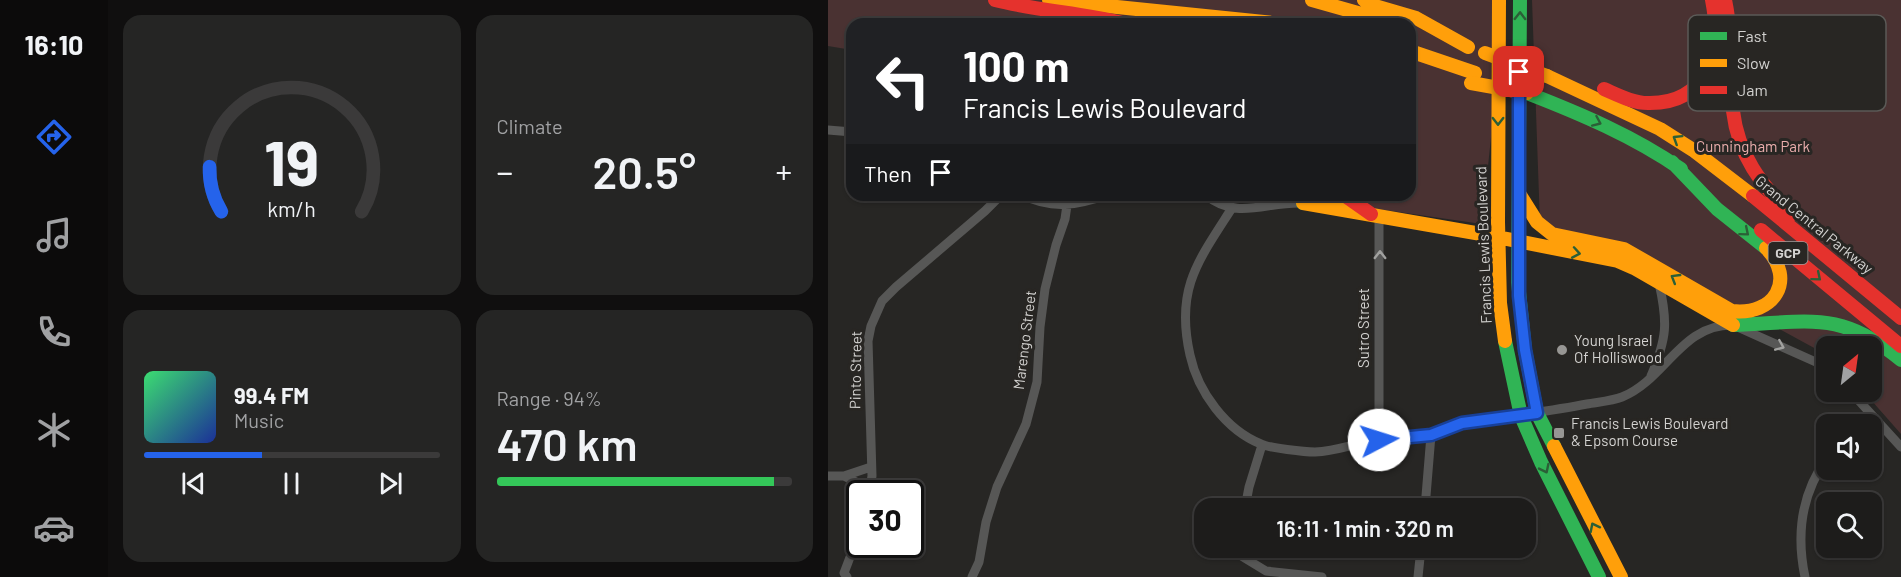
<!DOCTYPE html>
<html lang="en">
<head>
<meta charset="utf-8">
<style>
  body { margin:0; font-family:Barlow,sans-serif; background:#252524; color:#f1f3f6; height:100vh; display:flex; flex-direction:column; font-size:22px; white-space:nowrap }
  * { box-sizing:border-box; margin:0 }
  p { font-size:20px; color:#a0a1a3 }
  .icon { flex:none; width:33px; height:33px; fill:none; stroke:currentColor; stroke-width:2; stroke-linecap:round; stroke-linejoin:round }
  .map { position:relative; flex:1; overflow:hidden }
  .panel { display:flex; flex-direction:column; gap:15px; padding:15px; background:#100f0f; width:720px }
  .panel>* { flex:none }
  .banner { position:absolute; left:18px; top:18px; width:570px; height:183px; border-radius:18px; box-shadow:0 2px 4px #0004,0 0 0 2px #3b3a3a; background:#202124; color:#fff; overflow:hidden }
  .needle { width:39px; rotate:29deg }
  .fabs { position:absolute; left:988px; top:336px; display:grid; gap:12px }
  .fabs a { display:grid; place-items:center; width:66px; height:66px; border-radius:12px; background:#1d1c1b; box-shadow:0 2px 4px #0004,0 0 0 2px #3b3a3a; font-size:30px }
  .speed { position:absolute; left:18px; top:480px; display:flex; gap:12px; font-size:30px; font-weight:700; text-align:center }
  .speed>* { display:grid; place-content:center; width:78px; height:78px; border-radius:50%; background:#1d1c1b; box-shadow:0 2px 4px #0004,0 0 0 2px #3b3a3a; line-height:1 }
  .speed .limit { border:3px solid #111; border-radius:9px; background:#fff; color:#111 }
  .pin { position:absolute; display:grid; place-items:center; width:51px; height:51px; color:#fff; margin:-26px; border-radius:12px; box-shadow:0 3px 9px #0006 }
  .me { position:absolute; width:66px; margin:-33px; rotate:85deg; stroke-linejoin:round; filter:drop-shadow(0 0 4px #0008) }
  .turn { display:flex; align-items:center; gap:21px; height:126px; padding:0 18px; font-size:27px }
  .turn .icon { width:78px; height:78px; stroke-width:2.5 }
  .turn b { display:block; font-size:42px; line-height:51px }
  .then { display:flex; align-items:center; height:57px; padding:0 18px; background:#0003; gap:12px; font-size:22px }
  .big { font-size:45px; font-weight:600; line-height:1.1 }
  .panel .card { flex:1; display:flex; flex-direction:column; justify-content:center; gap:9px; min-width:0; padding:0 21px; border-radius:18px; background:#252524 }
  .panel .dial { align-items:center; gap:0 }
  .dial svg { height:156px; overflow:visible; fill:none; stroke:#3b3a3a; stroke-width:7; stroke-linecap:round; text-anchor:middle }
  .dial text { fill:#f1f3f6; stroke:none }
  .song { display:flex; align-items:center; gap:18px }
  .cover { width:72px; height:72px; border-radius:9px; background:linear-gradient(135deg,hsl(140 70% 55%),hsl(230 70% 35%)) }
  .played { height:6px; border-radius:3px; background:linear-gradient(90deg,#2563eb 40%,#3b3a3a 40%) }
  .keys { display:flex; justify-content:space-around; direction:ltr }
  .heat { display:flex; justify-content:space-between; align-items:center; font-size:33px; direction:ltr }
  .charge { height:9px; border-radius:4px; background:linear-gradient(90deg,#34c759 94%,#3b3a3a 0) }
  .panel .tiles { flex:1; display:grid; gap:15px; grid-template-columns:repeat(2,1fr) }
  .trip { position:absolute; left:366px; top:498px; width:342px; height:60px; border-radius:18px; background:#1d1c1b; box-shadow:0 2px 4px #0004,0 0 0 2px #3b3a3a; font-weight:600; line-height:60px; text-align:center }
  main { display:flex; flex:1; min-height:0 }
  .tab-bar { display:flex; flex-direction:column; width:108px; justify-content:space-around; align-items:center; background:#0c0b0b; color:#a0a1a3 }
  .tab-bar .icon { width:42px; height:42px }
  .tab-bar .selected { color:#2563eb }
  .tab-bar b { font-size:27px; color:#f1f3f6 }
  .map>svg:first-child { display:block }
  .green { fill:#4a3232 }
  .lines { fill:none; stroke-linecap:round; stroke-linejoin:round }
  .street { stroke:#575756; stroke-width:9 }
  .fast { stroke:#30b455; stroke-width:14 }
  .slow { stroke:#ff9f0a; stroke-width:14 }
  .jam { stroke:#e5322d; stroke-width:14 }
  .slow-bridge { stroke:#ff9f0a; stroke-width:14 }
  .oneway { stroke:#2b5f37 }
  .oneway2 { stroke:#a1a19f }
  .route-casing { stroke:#184099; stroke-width:15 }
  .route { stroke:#2563eb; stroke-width:10 }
  .poi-dot { fill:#979694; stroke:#282623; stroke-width:2 }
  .labels { text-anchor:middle; stroke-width:6; stroke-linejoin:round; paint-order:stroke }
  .shield { fill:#282623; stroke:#a09e9c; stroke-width:1.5 }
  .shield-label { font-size:14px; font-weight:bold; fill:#d3d2d0 }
  .park-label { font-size:15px; fill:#ebaead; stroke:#282623 }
  .street-label { font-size:15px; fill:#d3d2d0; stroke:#282623 }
  .poi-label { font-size:15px; fill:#d3d2d0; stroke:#282623; text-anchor:start }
  .key { fill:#282623; stroke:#5b5a57; stroke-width:1.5 }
  .key-label { font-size:16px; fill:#d3d2d0 }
</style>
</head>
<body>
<main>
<nav class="tab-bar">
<b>16:10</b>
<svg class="icon selected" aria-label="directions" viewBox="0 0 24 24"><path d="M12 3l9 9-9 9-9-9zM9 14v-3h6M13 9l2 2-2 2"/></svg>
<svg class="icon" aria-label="music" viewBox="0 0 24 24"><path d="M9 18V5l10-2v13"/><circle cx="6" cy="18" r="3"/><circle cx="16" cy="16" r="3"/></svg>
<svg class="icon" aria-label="phone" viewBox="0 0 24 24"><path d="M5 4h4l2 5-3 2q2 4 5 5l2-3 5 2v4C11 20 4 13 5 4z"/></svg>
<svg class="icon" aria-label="climate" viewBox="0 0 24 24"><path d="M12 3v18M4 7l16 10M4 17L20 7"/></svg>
<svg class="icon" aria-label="car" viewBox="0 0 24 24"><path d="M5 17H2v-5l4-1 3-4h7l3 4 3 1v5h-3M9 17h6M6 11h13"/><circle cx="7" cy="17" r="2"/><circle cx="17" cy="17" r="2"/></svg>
</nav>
<section class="panel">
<div class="tiles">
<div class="card dial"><svg viewBox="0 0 100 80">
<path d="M14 69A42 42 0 1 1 86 69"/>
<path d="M14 69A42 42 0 0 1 8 46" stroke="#2563eb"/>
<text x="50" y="56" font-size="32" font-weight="700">19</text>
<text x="50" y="72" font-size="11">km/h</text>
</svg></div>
<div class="card"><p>Climate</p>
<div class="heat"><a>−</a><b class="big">20.5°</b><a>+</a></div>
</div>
<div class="card">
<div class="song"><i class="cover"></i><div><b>99.4 FM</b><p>Music</p></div></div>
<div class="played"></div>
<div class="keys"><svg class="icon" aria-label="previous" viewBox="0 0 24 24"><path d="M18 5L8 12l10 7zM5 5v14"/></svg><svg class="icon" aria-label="pause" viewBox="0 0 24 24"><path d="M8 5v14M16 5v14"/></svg><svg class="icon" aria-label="next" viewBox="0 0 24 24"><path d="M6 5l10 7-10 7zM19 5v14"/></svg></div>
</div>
<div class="card"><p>Range · 94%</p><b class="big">470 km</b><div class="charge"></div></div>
</div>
</section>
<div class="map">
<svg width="1073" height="577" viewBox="0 0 1073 577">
  <rect width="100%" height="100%" fill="#272624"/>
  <!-- green -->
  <path class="green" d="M0,0H667V99L654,224L508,203L502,195H582V24H24V50L0,46Z
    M704,0H1073V434L1036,392H1044V346H999V355L799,246L712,224Z"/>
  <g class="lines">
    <!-- street -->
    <path class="street" d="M0,130L24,132
      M195,195C224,210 250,205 279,195
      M378,195C409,221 439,201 475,203
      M404,208C370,261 347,289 362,355C370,392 398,430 433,444C441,448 477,452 487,452C508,451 529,443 549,440C567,437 586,439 604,435C615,432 626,425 638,423C678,416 719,412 759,404C770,402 784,401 794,397C838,379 853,324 905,325L999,367
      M823,376C839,338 840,323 831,283
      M1023,392L1073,447
      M1034,424L1044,415
      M551,440V216
      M0,476H16L43,467
      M16,476L42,489
      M41,494L44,476L40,341L43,326L54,301L68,287L157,211L173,195
      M417,508L421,487L434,445
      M597,508L603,435
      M413,548L415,557L438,571L494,577
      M19,577L16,573L32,531
      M144,577L151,562L158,522L169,487L198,424L209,382L212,327L217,289L228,245L237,219L239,205
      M590,577L593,548
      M977,577C968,534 973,494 999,458"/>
    <!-- fast -->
    <path class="fast" d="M692,0L690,282L697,350L709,413L726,446
      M699,93C753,114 805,136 853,169
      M844,162L889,209L938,248
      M475,195V203
      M905,325C978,323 1011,308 1073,360
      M677,341L693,416L713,462L771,577"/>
    <!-- slow -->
    <path class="slow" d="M221,0L455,24
      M484,0L569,24
      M536,0L547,6L588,18L640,47
      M671,0L670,222L672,303L677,341
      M582,51L647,73
      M719,76L832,129L865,150L925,196
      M692,195L709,222L724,234L796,249L904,311C946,316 969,280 938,248
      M475,203L659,235L790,261L806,268L905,325
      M726,446L793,577"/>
    <!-- jam -->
    <path class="jam" d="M167,0C210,11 255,13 298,24
      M897,0C905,37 901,74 905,111C910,154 933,186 964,214
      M776,89C790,95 805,103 820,103C881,104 894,50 884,0
      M516,195L543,214
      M925,196L1073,318
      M933,230L1073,346"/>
    <!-- slow-bridge -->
    <path class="slow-bridge" d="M657,53L719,76
      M643,83L699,93"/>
  </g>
  <!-- one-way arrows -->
  <defs><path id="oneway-chevron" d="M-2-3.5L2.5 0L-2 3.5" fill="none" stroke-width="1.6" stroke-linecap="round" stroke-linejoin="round" transform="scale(1.5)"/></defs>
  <g class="oneway">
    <use href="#oneway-chevron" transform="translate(692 16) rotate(-89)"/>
    <use href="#oneway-chevron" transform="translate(670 121) rotate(90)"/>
    <use href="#oneway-chevron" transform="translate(769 122) rotate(24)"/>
    <use href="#oneway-chevron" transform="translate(849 139) rotate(-148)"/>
    <use href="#oneway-chevron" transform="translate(917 232) rotate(40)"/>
    <use href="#oneway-chevron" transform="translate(748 253) rotate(10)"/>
    <use href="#oneway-chevron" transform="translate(989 277) rotate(40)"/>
    <use href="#oneway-chevron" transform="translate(847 278) rotate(-149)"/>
    <use href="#oneway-chevron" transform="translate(717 469) rotate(64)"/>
    <use href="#oneway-chevron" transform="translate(766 527) rotate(-117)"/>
  </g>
  <g class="oneway2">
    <use href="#oneway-chevron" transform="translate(552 255) rotate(-90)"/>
    <use href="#oneway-chevron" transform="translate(952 346) rotate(23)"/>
  </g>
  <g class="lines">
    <defs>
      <path id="route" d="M551,440L603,435L634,423L709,413L697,350L691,296V72"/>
    </defs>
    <!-- route casing -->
    <use href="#route" class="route-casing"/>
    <!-- route -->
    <use href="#route" class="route"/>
  </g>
  <!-- markers -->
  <g class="poi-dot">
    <circle cx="734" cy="350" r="6"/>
    <rect x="725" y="427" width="12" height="12" rx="3"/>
  </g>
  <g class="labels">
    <!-- shield labels -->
    <rect class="shield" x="940.5" y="242" width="39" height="22" rx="4.5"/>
    <g class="shield-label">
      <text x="960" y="258">GCP</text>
    </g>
    <!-- park labels -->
    <g class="park-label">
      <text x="925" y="152">Cunningham Park</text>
    </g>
    <!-- street labels -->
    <g class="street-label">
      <text transform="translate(986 225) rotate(39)" y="5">Grand Central Parkway</text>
      <text transform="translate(656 245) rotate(-92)" y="5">Francis Lewis Boulevard</text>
      <text transform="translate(536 328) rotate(-90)" y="5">Sutro Street</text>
      <text transform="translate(197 340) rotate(-83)" y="5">Marengo Street</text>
      <text transform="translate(28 370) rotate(-89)" y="5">Pinto Street</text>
    </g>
    <!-- poi labels -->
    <g class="poi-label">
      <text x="746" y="346">Young Israel<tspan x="746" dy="17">Of Holliswood</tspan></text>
      <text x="743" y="429">Francis Lewis Boulevard<tspan x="743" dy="17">&amp; Epsom Course</tspan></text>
    </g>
  </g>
  <!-- legend -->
  <rect x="860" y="15" width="198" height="96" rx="9" class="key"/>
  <rect x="872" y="32" width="27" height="8" fill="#30b455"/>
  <rect x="872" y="59" width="27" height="8" fill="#ff9f0a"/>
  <rect x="872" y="86" width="27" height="8" fill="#e5322d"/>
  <g class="key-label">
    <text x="909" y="42">Fast</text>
    <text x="909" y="69">Slow</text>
    <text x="909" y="96">Jam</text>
  </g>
</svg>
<div class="fabs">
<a><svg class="needle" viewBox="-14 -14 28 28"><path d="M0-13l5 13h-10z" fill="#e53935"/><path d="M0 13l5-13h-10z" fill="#a0a1a3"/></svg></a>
<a><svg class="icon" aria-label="sound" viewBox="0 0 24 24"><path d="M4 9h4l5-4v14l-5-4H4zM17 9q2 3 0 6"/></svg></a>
<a><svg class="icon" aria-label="search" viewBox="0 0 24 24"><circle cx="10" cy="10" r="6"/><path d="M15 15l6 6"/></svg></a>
</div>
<div class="speed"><div class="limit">30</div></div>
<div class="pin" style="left:691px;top:72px;background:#d93025"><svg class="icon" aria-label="arrive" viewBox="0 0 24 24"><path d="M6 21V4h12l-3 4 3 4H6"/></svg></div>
<svg class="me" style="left:551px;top:440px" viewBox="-20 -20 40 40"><circle r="19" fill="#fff"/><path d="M0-13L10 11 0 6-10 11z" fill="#2563eb"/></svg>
<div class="trip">16:11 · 1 min · 320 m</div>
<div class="banner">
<div class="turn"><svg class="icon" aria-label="left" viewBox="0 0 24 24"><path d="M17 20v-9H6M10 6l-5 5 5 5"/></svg><div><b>100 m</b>Francis Lewis Boulevard</div></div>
<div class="then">Then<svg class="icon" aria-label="arrive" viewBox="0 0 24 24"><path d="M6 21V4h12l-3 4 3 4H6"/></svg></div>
</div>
</div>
</main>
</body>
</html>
